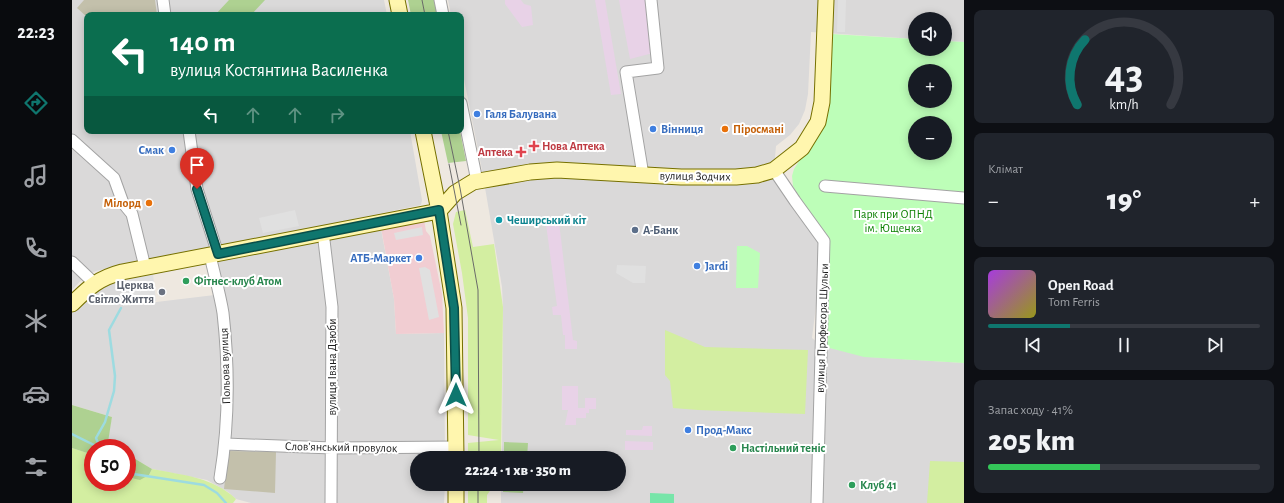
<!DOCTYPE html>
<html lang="uk">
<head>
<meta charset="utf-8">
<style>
  body { margin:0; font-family:"Alegreya Sans",sans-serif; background:#20242c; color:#f1f3f6; height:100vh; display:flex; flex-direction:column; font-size:15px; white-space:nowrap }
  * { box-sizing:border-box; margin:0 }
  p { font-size:13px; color:#9ea1a6 }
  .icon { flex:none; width:22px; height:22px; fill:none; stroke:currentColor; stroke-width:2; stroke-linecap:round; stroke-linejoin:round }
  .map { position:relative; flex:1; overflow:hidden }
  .panel { display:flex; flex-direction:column; gap:10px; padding:10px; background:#0d0f14; width:320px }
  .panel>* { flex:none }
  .banner { position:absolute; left:12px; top:12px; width:380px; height:122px; border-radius:8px; box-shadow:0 2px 10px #0003; background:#0b6e4f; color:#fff; overflow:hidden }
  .fabs { position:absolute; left:836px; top:12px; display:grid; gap:8px }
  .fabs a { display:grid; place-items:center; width:44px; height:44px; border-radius:50%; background:#171b24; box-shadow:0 2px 10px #0003; font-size:20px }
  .speed { position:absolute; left:12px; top:439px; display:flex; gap:8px; font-size:20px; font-weight:700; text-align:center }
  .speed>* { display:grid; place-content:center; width:52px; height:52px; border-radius:50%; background:#171b24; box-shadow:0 2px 10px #0003; line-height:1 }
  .speed .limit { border:6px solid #d22; background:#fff; color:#111 }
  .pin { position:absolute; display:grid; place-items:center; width:34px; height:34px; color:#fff; margin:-41px -17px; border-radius:50% 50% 50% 0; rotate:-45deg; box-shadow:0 0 4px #0007 }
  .pin .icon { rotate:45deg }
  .me { position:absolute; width:44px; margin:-22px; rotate:0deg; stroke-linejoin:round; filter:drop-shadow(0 0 3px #0008) }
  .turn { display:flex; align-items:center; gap:14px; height:84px; padding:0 20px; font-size:18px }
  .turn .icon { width:52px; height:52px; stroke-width:2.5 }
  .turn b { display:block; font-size:28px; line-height:34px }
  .lanes { display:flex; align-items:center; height:38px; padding:0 20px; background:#0003; justify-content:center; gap:20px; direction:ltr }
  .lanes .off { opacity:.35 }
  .big { font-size:30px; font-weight:800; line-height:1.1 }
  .panel .widget { flex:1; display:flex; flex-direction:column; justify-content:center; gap:6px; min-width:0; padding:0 14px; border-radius:8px; background:#20242c }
  .panel .dial { align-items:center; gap:0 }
  .dial svg { height:104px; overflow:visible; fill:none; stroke:#363941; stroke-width:7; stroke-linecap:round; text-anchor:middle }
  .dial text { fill:#f1f3f6; stroke:none }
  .song { display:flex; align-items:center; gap:12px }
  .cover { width:48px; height:48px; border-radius:6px; background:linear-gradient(135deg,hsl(280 70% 55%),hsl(60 70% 35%)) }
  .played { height:4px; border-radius:2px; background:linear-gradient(90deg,#0f766e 30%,#363941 30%) }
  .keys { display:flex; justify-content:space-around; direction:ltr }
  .heat { display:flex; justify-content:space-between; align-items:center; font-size:22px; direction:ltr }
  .charge { height:6px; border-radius:3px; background:linear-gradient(90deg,#34c759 41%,#363941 0) }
  .trip { position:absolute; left:338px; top:451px; width:216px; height:40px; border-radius:20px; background:#171b24; box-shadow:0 2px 10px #0003; font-weight:800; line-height:40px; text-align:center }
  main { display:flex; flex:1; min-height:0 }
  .menu { display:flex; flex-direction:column; width:72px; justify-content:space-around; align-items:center; background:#090b0e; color:#9ea1a6 }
  .menu .icon { width:28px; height:28px }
  .menu .active { color:#0f766e }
  .menu b { font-size:18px; color:#f1f3f6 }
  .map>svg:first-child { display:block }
  .residential { fill:#dad9d9 }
  .commercial { fill:#f1cdd2 }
  .industrial { fill:#e8d2e7 }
  .construction { fill:#c3c0ab }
  .grass { fill:#d3eea1 }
  .forest { fill:#aed191 }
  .park { fill:#bdfeb8; fill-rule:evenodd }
  .pitch { fill:#77e5a9 }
  .parking { fill:#e0e0e0 }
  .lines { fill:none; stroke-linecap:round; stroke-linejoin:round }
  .stream { stroke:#9ddbe0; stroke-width:2.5 }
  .street-casing { stroke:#a3a3a3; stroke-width:13 }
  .secondary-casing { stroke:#767000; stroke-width:17 }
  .street { stroke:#fff; stroke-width:11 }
  .secondary { stroke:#fff6ae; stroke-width:15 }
  .tram { stroke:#6a6a6a; stroke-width:1 }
  .route-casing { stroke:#0a4d48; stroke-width:10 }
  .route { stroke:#0f766e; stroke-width:7 }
  .shop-dot { fill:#3f7fe0; stroke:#fff; stroke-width:1.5 }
  .food-dot { fill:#e8710a; stroke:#fff; stroke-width:1.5 }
  .health-dot { fill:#e0444e; stroke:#fff; stroke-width:1.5 }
  .culture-dot { fill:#0f9aa8; stroke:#fff; stroke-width:1.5 }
  .service-dot { fill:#5c6f8a; stroke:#fff; stroke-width:1.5 }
  .leisure-dot { fill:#2e9e5b; stroke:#fff; stroke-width:1.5 }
  .worship-dot { fill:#6b7280; stroke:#fff; stroke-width:1.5 }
  .labels { text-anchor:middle; stroke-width:4; stroke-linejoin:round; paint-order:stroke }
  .shop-label { font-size:12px; font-weight:bold; fill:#366cbe; stroke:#fff; text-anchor:start }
  .food-label { font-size:12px; font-weight:bold; fill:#c56008; stroke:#fff; text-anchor:start }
  .health-label { font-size:12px; font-weight:bold; fill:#be3a42; stroke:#fff; text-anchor:start }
  .street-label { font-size:12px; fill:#1c1c1c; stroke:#fff }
  .park-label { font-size:12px; fill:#0c8102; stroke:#fff }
  .culture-label { font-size:12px; font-weight:bold; fill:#0d838f; stroke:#fff; text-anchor:start }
  .service-label { font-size:12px; font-weight:bold; fill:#4e5e75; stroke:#fff; text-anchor:start }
  .leisure-label { font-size:12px; font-weight:bold; fill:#27864d; stroke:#fff; text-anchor:start }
  .worship-label { font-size:12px; font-weight:bold; fill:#5b616d; stroke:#fff; text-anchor:end }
</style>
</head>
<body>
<main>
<nav class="menu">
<b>22:23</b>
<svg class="icon active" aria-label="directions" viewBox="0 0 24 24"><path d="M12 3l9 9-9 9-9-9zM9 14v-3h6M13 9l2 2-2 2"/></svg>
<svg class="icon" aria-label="music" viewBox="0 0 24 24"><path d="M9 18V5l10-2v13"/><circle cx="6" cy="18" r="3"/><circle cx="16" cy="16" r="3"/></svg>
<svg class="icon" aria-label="phone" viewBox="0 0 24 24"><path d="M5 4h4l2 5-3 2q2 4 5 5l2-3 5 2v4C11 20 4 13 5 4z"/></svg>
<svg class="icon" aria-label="climate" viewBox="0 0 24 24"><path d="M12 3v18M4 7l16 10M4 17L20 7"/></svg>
<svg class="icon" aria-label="car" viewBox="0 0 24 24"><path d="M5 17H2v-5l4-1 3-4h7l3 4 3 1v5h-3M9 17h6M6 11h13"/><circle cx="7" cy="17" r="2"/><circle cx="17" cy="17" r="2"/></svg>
<svg class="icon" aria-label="filters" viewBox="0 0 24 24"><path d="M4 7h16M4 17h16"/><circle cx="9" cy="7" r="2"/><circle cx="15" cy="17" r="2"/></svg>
</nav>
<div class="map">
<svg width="892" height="503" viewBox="0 0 892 503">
  <rect width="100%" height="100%" fill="#eee8e0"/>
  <!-- residential -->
  <path class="residential" d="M0,0H312L315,15H15V131H338L350,200L349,205L181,240L72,260L24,271L14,275L0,290Z
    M376,0H892V42L873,41V19H843V39L739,32L736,94L733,110L727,124L718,135L704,146L702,169L752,241L740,338L750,346L798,357L892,363V503H429V484H547V458H430L431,307L430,287L410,170L389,64V15H379Z
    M309,229L322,299L324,334L372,333L373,458H345V484H373L372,503H179L164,499L156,492L135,480L80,469L55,454V448H45L35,442L40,417L0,405V313L21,291L33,284L54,280L51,306L151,294L144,261Z"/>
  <!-- commercial -->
  <path class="commercial" d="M351,214L354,231L358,236L370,294L372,333L324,334L322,299L308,222Z"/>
  <!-- industrial -->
  <path class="industrial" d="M433,0H449L452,4L459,6L461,25L450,27L433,4Z
    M523,0H533L549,94L539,95Z
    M547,0H575L581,53L558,59Z
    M487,222L501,340L505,341V349H493V335H491L489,315H481L480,307L485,306L474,224Z
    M490,386H506V408H513V398H524V409H517V413H514V418H504V425H493L496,410H490Z
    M571,426H580V436L554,435V430H570Z
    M553,441L581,442V450H553Z"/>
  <!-- construction -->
  <path class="construction" d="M12,0H83L85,15H15V17L5,8Z
    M156,451L204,452L203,493L152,489Z"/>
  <!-- grass -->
  <path class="grass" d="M393,210L401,247L422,244L431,307L429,458H396V443L427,440L396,435V318L390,273L381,224L384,212Z
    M593,330L633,347L736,350L733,414L626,410L601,408L598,381L593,375Z
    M0,448L21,455V482H55V477L59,479L77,475L80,469C110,475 141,477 164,499L161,503H0Z
    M858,461L892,462V503H855Z
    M396,484H428L427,487L420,488L415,495V503H396Z"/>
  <!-- forest -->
  <path class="forest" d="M157,0H193L179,15H143Z
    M336,0H363L366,15H339Z
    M369,131H388L394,161L376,163Z
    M0,405L40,417L36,442L45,448H21V455L0,448Z
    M432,442L456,443L455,458H432Z
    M55,454L80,469L77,475L68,480L55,477Z
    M431,484H452L451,493L431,492Z"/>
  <!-- park -->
  <path class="park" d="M759,34L843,39V49H873V41L892,42V363L792,357L750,346L752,241L721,186L720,176L722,169L751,124ZM843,71H873V101H843ZM843,123H873V153H843Z
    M665,246H675L688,253L686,288H664Z"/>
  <!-- pitch -->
  <path class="pitch" d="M578,493L602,494V503H578Z"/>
  <!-- parking -->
  <path class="parking" d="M766,0H774L773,32H765Z
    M223,210L227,226L191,233L187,218Z
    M350,227L351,235L324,240L322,233Z
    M545,265L574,266L573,283H561L544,273Z
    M353,267L358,270L367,317L357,320L347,268Z
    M81,274L84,301L51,306L55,280Z"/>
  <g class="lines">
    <!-- stream -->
    <path class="stream" d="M0,434L26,447
      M28,448L24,438L33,422L42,391L43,376L37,330L49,308
      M55,473L132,485L145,493L154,503"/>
    <defs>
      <path id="street" d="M91,0L93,15
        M368,0L371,15
        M389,103L405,181
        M117,131L125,189L146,254
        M0,140L42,178L51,203L60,214L73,267
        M702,170L723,201L752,241L745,503
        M571,175L554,72L586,68L579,0
        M753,186L892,198
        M251,232L260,307L259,503
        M138,255C142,274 148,294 151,313C157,367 157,424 148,478
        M0,262L22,283
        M154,444L260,448L384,447"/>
      <path id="secondary" d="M325,0L328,15
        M351,131L367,211L382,308L384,458
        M367,211L383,193L401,182L458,172L485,170L609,177H664L685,175L702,170L730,148L746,122L750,102L754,0
        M0,304C17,287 27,278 50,272L367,211
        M384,503V484"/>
    </defs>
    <!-- street casing -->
    <use href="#street" class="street-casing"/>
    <!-- secondary casing -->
    <use href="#secondary" class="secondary-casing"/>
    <!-- street -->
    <use href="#street" class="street"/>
    <!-- secondary -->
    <use href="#secondary" class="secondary"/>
    <!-- tram -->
    <path class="tram" d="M350,0L353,15
      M376,131L388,188L406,290L407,458
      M377,164L389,225
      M406,503V484"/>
  </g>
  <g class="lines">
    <defs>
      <path id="route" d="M125,189L146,254L367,210L382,308L384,395"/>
    </defs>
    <!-- route casing -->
    <use href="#route" class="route-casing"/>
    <!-- route -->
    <use href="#route" class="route"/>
  </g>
  <!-- markers -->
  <g class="shop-dot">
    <circle cx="405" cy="114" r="4"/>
    <circle cx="581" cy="129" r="4"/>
    <circle cx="100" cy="150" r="4"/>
    <circle cx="347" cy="258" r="4"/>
    <circle cx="625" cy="266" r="4"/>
    <circle cx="616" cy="430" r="4"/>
  </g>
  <g class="food-dot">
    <circle cx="653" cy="129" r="4"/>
    <circle cx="77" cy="203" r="4"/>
  </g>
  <g class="health-dot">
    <path d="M460 140h4v4h4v4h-4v4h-4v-4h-4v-4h4z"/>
    <path d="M447 146h4v4h4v4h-4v4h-4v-4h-4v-4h4z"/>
  </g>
  <circle class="culture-dot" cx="427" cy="220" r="4"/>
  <circle class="service-dot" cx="563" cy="230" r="4"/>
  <g class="leisure-dot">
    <circle cx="114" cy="281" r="4"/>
    <circle cx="661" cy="448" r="4"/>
    <circle cx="780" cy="485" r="4"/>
  </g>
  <circle class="worship-dot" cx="90" cy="292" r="4"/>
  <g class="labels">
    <!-- shop labels -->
    <g class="shop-label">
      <text x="413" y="118">Галя Балувана</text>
      <text x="589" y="133">Вінниця</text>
      <text x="92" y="154" text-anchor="end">Смак</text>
      <text x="339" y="262" text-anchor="end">АТБ-Маркет</text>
      <text x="633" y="270">Jardi</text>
      <text x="624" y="434">Прод-Макс</text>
    </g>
    <!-- food labels -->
    <g class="food-label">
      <text x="661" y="133">Піросмані</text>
      <text x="69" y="207" text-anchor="end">Мілорд</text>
    </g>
    <!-- health labels -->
    <g class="health-label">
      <text x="470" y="150">Нова Аптека</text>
      <text x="441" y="156" text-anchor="end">Аптека</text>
    </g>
    <!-- street labels -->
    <g class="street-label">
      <text transform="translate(623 176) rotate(1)" y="4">вулиця Зодчих</text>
      <text transform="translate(750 328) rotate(-88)" y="4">вулиця Професора Шульги</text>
      <text transform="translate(153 366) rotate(-92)" y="4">Польова вулиця</text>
      <text transform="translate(260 367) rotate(-90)" y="4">вулиця Івана Дзюби</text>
      <text transform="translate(269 447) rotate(1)" y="4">Словʼянський провулок</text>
    </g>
    <!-- park labels -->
    <g class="park-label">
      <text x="821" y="218">Парк при ОПНД<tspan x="821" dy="14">ім. Ющенка</tspan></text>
    </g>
    <!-- culture labels -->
    <g class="culture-label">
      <text x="435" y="224">Чеширський кіт</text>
    </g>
    <!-- service labels -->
    <g class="service-label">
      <text x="571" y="234">А-Банк</text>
    </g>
    <!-- leisure labels -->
    <g class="leisure-label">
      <text x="122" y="285">Фітнес-клуб Атом</text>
      <text x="669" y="452">Настільний теніс</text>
      <text x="788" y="489">Клуб 41</text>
    </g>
    <!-- worship labels -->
    <g class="worship-label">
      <text x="82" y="289">Церква<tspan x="82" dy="14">Світло Життя</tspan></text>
    </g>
  </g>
</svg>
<div class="fabs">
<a><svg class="icon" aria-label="sound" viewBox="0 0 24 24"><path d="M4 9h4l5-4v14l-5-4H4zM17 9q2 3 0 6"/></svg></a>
<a>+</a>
<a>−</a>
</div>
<div class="speed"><div class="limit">50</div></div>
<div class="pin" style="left:125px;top:189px;background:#d93025"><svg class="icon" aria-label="arrive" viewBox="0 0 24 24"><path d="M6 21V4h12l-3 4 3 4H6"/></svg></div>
<svg class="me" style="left:384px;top:395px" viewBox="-20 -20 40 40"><path d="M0-17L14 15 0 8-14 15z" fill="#0f766e" stroke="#fff" stroke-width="4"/></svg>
<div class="trip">22:24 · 1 хв · 350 m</div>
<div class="banner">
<div class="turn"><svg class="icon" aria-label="left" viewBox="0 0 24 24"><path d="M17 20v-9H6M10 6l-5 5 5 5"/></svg><div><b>140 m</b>вулиця Костянтина Василенка</div></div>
<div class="lanes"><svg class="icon" aria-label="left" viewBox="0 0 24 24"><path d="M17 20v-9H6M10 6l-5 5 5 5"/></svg><svg class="icon off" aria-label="ahead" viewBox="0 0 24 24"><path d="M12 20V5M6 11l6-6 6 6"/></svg><svg class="icon off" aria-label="ahead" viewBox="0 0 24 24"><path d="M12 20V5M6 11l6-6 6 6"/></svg><svg class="icon off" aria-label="right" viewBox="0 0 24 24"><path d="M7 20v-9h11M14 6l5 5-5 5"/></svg></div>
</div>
</div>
<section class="panel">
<div class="widget dial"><svg viewBox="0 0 100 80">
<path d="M14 69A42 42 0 1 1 86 69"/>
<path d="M14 69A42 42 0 0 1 20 19" stroke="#0f766e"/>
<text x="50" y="56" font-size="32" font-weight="700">43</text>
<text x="50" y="72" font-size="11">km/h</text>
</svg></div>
<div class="widget"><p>Клімат</p>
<div class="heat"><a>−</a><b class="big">19°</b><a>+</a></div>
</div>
<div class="widget">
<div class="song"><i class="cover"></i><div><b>Open Road</b><p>Tom Ferris</p></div></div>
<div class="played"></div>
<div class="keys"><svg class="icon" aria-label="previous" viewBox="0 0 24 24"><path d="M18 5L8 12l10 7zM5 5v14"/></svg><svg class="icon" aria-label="pause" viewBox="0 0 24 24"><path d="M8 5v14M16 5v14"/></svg><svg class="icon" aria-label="next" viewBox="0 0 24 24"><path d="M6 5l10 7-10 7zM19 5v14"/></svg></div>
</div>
<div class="widget"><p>Запас ходу · 41%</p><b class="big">205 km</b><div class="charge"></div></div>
</section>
</main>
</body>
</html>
